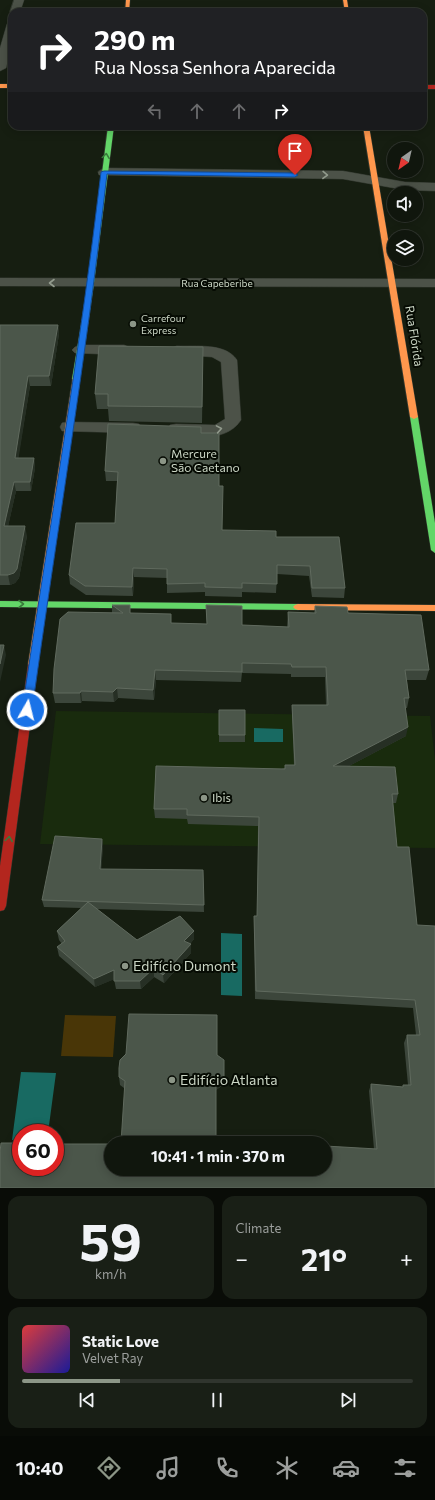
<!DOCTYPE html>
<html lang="en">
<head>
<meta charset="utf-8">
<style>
  body { margin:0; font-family:Commissioner,sans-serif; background:#191f16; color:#f1f3f6; height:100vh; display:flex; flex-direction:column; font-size:15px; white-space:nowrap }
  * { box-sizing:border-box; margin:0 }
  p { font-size:13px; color:#9c9f9d }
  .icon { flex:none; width:22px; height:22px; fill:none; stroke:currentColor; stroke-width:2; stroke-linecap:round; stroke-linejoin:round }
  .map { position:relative; height:1188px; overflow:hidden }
  .drawer { display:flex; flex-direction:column; gap:8px; padding:8px; background:#090c07; flex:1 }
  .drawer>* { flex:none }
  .top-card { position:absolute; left:8px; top:8px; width:419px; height:122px; border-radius:12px; box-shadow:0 2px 10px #0003,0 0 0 1px #30352e; background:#202124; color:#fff; overflow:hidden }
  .needle { width:26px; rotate:214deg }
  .tools { position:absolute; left:387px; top:142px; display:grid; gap:8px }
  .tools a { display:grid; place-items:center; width:36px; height:36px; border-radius:50%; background:#10160d; box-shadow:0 2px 10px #0003,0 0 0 1px #30352e; font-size:20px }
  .speed { position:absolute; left:12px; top:1124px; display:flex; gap:8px; font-size:20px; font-weight:700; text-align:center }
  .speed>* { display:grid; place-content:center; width:52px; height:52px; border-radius:50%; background:#10160d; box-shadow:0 2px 10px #0003,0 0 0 1px #30352e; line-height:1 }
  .speed .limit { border:6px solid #d22; background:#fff; color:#111 }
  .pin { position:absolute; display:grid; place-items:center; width:34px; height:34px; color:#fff; margin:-41px -17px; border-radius:50% 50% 50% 0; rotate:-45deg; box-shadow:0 0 4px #0007 }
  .pin .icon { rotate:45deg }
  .me { position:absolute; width:44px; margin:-22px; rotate:8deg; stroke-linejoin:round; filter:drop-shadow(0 0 3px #0008) }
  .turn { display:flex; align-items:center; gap:14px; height:84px; padding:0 20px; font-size:18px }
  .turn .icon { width:52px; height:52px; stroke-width:2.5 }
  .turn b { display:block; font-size:28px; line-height:34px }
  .lanes { display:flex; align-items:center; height:38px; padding:0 20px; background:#0003; justify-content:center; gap:20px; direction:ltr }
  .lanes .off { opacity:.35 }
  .big { font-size:30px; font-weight:700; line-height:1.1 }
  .drawer .widget { flex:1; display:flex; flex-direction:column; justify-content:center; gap:6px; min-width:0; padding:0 14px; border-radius:12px; background:#191f16 }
  .drawer .dial { align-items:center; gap:0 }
  .dial b { font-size:52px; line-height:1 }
  .song { display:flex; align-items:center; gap:12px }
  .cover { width:48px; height:48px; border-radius:6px; background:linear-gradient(135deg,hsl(0 70% 55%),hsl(240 70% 35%)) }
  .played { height:4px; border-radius:2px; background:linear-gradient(90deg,#8c9687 25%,#30352e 25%) }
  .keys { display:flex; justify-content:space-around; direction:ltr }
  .heat { display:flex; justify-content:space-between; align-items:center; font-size:22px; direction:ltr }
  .drawer .tiles { flex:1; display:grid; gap:8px; grid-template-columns:1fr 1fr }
  .widget:last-child { grid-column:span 2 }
  .trip { position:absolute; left:104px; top:1136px; width:228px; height:40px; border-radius:20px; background:#10160d; box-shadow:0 2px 10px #0003,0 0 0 1px #30352e; font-weight:700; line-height:40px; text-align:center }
  .dock { display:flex; height:64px; justify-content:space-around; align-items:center; background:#060905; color:#9c9f9d }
  .dock .icon { width:28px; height:28px }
  .dock .selected { color:#8c9687 }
  .dock b { font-size:18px; color:#f1f3f6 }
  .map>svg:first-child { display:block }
  .built { fill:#192b0d }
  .green { fill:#493607 }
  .water { fill:#186a62 }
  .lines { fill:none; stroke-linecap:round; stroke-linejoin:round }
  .street-casing { stroke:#333930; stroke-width:1 }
  .fast-casing { stroke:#333930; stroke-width:1 }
  .slow-casing { stroke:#333930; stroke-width:1 }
  .jam-casing { stroke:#333930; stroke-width:1 }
  .street { fill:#4c5248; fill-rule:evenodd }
  .fast { fill:#63d668; fill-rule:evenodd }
  .slow { fill:#ff974d; fill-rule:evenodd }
  .jam { fill:#b3261e; fill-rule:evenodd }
  .wall { fill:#3c463b }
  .shaded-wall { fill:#262f24 }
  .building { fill:#4b564a; stroke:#606a5e }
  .oneway { stroke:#397b3b }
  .oneway2 { stroke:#929b8d }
  .route { fill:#1a73e8; stroke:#114b97 }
  .poi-dot { fill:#8c9687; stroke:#060b03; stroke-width:1.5 }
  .labels { text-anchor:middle; stroke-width:4; stroke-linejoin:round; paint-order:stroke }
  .far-street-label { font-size:10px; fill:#ccd7c6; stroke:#060b03 }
  .far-poi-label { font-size:10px; fill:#ccd7c6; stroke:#060b03; text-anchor:start }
  .street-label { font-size:12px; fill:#ccd7c6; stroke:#060b03 }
  .poi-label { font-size:12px; fill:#ccd7c6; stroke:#060b03; text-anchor:start }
  .near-poi-label { font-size:14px; fill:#ccd7c6; stroke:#060b03; text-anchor:start }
</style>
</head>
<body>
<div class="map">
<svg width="435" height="1188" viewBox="0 0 435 1188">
  <rect width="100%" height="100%" fill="#161e11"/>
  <!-- built -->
  <path class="built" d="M56,711L430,716L435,760V848L40,844Z"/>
  <!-- green -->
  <path class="green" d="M65,1015L116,1016L113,1057L61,1056Z"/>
  <!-- water -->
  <path class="water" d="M254,728L283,729V742H254Z
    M221,933L242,934V996L221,995Z
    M21,1072L56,1073L48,1133H21V1140H12Z"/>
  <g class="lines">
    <defs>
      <path id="street" d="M14,0H24L20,12H12V14L10,12Z
        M12,21V44L6,68L0,71V48L7,24Z
        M104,168L343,171L405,182L435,183V191L405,190L343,179L99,175L98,172Z
        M0,278L435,279V287L0,286Z
        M80,345H124L129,347L132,350L129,353L124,355L75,353L72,350L75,347Z
        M177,346C195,347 225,342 237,360L241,420C227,442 192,439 170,433L168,429L170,425L176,424L215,425L225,419L221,362L212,357L172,354L169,351L172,348Z
        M68,422L133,423L139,424L141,428L139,432L133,433L62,431L60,427L62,423Z"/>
      <path id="fast" d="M108,126H114L94,283L80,379L76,381L72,379L88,283Z
        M411,415H417L418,417L435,523V553L431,550L410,417Z
        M0,601L298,604L301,605L303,607L301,609L298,610L0,607Z"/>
      <path id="slow" d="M126,0H130L129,12H125Z
        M343,0H347L349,12H345Z
        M0,84H12V88H0Z
        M363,126H369L418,417L414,419L410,417Z
        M73,377H79L80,379L38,665L36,668H30L28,665Z
        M298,604L435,605V611L298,610L295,609L293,607L295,605Z"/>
      <path id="jam" d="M423,85H435V89H423Z
        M33,661L36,662L38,665L6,906L4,910L0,911V866L28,665L30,662Z"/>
    </defs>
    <!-- street casing -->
    <use href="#street" class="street-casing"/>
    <!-- fast casing -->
    <use href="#fast" class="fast-casing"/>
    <!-- slow casing -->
    <use href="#slow" class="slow-casing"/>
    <!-- jam casing -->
    <use href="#jam" class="jam-casing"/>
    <!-- street -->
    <use href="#street" class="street"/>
    <!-- fast -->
    <use href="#fast" class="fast"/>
    <!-- slow -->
    <use href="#slow" class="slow"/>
    <!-- jam -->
    <use href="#jam" class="jam"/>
  </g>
  <!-- wall -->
  <path class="wall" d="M0,325H58L59,334L51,386H30L18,458H34L35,468L31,491H16L8,526L27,536L19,578L15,583L10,585H0Z
    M203,347L202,423L109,421L108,409H97L95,394Z
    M201,433L219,486L222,530L276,537L345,588L344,598L312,597L309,576L277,574L276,593L242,592V597L205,596V592L167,593V578L134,577L133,596L86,595L70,584L69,575L115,523L117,481H106L105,471Z
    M112,605L131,613L171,623L207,624L206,605L242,625L287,627L288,612L314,613L315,606L348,613L429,670L426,680H407L409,698L407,708H405L406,736L349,766L398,794L396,803H393L397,847H409L435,1188L374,1149L369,1091L371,1084L403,1087V1085H408L404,1043L407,1035H416L413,1008L255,999L254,925V916H257L258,826L188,824L187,819L155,818L154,809L294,765L292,715V705H326L325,677H291V674L242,673L241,682L156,680L154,700L118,698L114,702L82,701L81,703H55L53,693L112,613Z
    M219,710L245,735V742H219Z
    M102,839L103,846L101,869L203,870L204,912L97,909L137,940L194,931V939L190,944L191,953L164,983L154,977L141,989H116L114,979L95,987L59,956L57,947L62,944L59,940L57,931L81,908L44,907L42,900Z
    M217,1055L224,1068L223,1085L216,1090L124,1088L120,1085L119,1077Z"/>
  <!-- shaded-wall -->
  <path class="shaded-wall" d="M58,325L59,334L51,386L49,376Z
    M203,347V362L202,423V407Z
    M28,376L30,386L17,468L15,458Z
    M34,458L35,468L31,491L30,482Z
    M14,482L16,491L6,536L4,526Z
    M25,526L27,536L19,578L15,583L10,585L8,575Z
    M133,568L134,577L133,596L132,587Z
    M4,645L6,655L0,682V664Z
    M155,670L156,680L154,700L153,690Z
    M117,688L118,698L114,702L113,692Z
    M81,691L82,701L81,703L80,693Z
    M408,727L406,736L332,775L333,766Z
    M102,839L103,846L101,876L100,869Z
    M194,931V939L185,950L184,941Z
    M191,944V953L164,983L163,975Z
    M154,968V977L141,989L140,981Z
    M114,970L115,979L95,987L94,979Z
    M224,1077L223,1085L216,1090V1083Z"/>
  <!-- building -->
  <path class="building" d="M0,325H58L49,376H28L15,458H34L30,482H14L4,526H25L17,569L14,573L8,575H0Z
    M99,346L203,347L202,407L108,406V394H95Z
    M108,424L201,427V433H219V486H223L222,530L276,531V537H339L345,588H312L310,566L277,565V584L242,583V588L205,587V583L167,584V569L133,568L132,587L85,586L69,575L76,523H115L118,472L105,471Z
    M112,605H130V613L171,614V623L207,624L206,605L242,606V625L289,627L288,612L316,613L315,606L347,607L348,613L421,615L429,670H405L409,698H404L408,727L333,766L395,767L398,794H392L397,847H409L417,925L435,926V1188H0V1152L1,1143H21V1167H55V1144H111V1169H325V1146L377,1149L371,1084L403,1087V1085H411L407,1035H420L415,1000L256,991L254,916H257L259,817L187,815V809H154L156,766L285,769V765H295L292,705H328L326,667H292L291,664L242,663V672L155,670L153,690L117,688L113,692L81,691L80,693H53L54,669L60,619L68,612L123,613Z
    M0,645H4L0,664Z
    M219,710H245V735H219Z
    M55,836L102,839L100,869L203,870L204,905L42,900Z
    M88,902L137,940L180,916L194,931L184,941L191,944L163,975L154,968L140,981H114V970L94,979L57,947L65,941L57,931Z
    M129,1014L217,1015V1055L224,1060V1077L216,1083V1143H121L125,1081L119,1077V1068L120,1060L126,1054Z"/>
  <!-- one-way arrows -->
  <defs><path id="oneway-chevron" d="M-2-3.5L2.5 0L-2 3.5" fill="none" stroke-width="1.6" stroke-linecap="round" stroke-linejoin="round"/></defs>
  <g class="oneway">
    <use href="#oneway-chevron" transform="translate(106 156) rotate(-82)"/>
    <use href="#oneway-chevron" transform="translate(21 604)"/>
    <use href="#oneway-chevron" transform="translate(9 839) rotate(-82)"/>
  </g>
  <g class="oneway2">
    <use href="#oneway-chevron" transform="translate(325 175) rotate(1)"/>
    <use href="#oneway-chevron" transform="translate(52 283) rotate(-180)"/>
    <use href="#oneway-chevron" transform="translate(219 429) rotate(-10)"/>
  </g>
  <!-- route -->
  <path class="route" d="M104,171L295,173L298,175L295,177L107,174C87,353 57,531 32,710L27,714L22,710C49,531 80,352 101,172Z"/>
  <!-- markers -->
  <g class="poi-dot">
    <circle cx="133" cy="324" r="4"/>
    <circle cx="163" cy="461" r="4"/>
    <circle cx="204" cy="798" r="4"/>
    <circle cx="125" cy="966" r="4"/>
    <circle cx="172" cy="1080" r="4"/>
  </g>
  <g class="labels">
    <!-- far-street labels -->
    <g class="far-street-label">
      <text x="217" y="287">Rua Capeberibe</text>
    </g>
    <!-- far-poi labels -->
    <g class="far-poi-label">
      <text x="141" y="322">Carrefour<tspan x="141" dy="12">Express</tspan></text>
    </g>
    <!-- street labels -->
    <g class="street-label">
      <text transform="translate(414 336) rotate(81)" y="4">Rua Flórida</text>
    </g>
    <!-- poi labels -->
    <g class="poi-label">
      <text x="171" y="458">Mercure<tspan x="171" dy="14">São Caetano</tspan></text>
      <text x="212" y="802">Ibis</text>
    </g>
    <!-- near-poi labels -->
    <g class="near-poi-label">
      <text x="133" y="971">Edifício Dumont</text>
      <text x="180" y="1085">Edifício Atlanta</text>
    </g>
  </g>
</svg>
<div class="tools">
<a><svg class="needle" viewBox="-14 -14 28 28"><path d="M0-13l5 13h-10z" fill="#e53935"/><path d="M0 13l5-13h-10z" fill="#9c9f9d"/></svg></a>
<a><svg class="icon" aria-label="sound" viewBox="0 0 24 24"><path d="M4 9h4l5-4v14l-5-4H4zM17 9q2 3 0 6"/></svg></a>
<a><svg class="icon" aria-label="layers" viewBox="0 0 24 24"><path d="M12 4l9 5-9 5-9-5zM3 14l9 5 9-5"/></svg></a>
</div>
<div class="speed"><div class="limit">60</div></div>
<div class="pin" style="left:295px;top:175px;background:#d93025"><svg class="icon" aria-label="arrive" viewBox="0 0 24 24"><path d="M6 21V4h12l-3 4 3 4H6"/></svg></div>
<svg class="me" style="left:27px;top:710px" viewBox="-20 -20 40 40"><circle r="17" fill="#1a73e8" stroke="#fff" stroke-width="3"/><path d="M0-11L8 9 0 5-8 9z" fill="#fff"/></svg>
<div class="trip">10:41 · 1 min · 370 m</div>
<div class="top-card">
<div class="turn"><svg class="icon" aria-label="right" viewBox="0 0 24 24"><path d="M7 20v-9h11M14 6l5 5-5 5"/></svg><div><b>290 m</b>Rua Nossa Senhora Aparecida</div></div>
<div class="lanes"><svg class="icon off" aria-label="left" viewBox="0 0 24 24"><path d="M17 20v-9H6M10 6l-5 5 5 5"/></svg><svg class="icon off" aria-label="ahead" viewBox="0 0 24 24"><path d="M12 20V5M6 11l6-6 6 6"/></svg><svg class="icon off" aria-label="ahead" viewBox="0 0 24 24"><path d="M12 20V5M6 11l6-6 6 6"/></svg><svg class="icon" aria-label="right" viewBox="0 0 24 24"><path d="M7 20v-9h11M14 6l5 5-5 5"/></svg></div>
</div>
</div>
<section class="drawer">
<div class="tiles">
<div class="widget dial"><b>59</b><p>km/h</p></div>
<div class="widget"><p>Climate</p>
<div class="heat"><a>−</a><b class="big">21°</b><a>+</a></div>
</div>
<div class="widget">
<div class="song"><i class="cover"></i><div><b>Static Love</b><p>Velvet Ray</p></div></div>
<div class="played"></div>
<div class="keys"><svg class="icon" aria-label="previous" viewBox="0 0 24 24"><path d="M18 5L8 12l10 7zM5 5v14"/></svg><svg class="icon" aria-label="pause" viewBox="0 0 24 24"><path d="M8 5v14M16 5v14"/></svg><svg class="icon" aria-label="next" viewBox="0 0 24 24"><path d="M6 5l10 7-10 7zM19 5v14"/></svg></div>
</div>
</div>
</section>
<nav class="dock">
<b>10:40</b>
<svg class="icon selected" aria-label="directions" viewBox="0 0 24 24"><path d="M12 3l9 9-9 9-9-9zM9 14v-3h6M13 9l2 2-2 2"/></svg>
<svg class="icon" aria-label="music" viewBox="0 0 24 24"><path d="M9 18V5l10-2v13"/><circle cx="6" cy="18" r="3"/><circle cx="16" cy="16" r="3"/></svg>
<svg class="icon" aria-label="phone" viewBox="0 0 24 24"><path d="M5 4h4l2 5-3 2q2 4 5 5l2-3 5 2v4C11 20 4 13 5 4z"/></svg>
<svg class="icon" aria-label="climate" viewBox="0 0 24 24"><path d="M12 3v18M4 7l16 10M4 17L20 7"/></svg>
<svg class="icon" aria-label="car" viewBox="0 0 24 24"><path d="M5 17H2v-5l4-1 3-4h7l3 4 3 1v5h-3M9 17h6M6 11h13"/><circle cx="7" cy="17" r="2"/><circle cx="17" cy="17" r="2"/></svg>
<svg class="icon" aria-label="filters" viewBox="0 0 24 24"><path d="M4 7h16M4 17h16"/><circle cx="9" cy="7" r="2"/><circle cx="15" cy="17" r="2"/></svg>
</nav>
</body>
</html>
